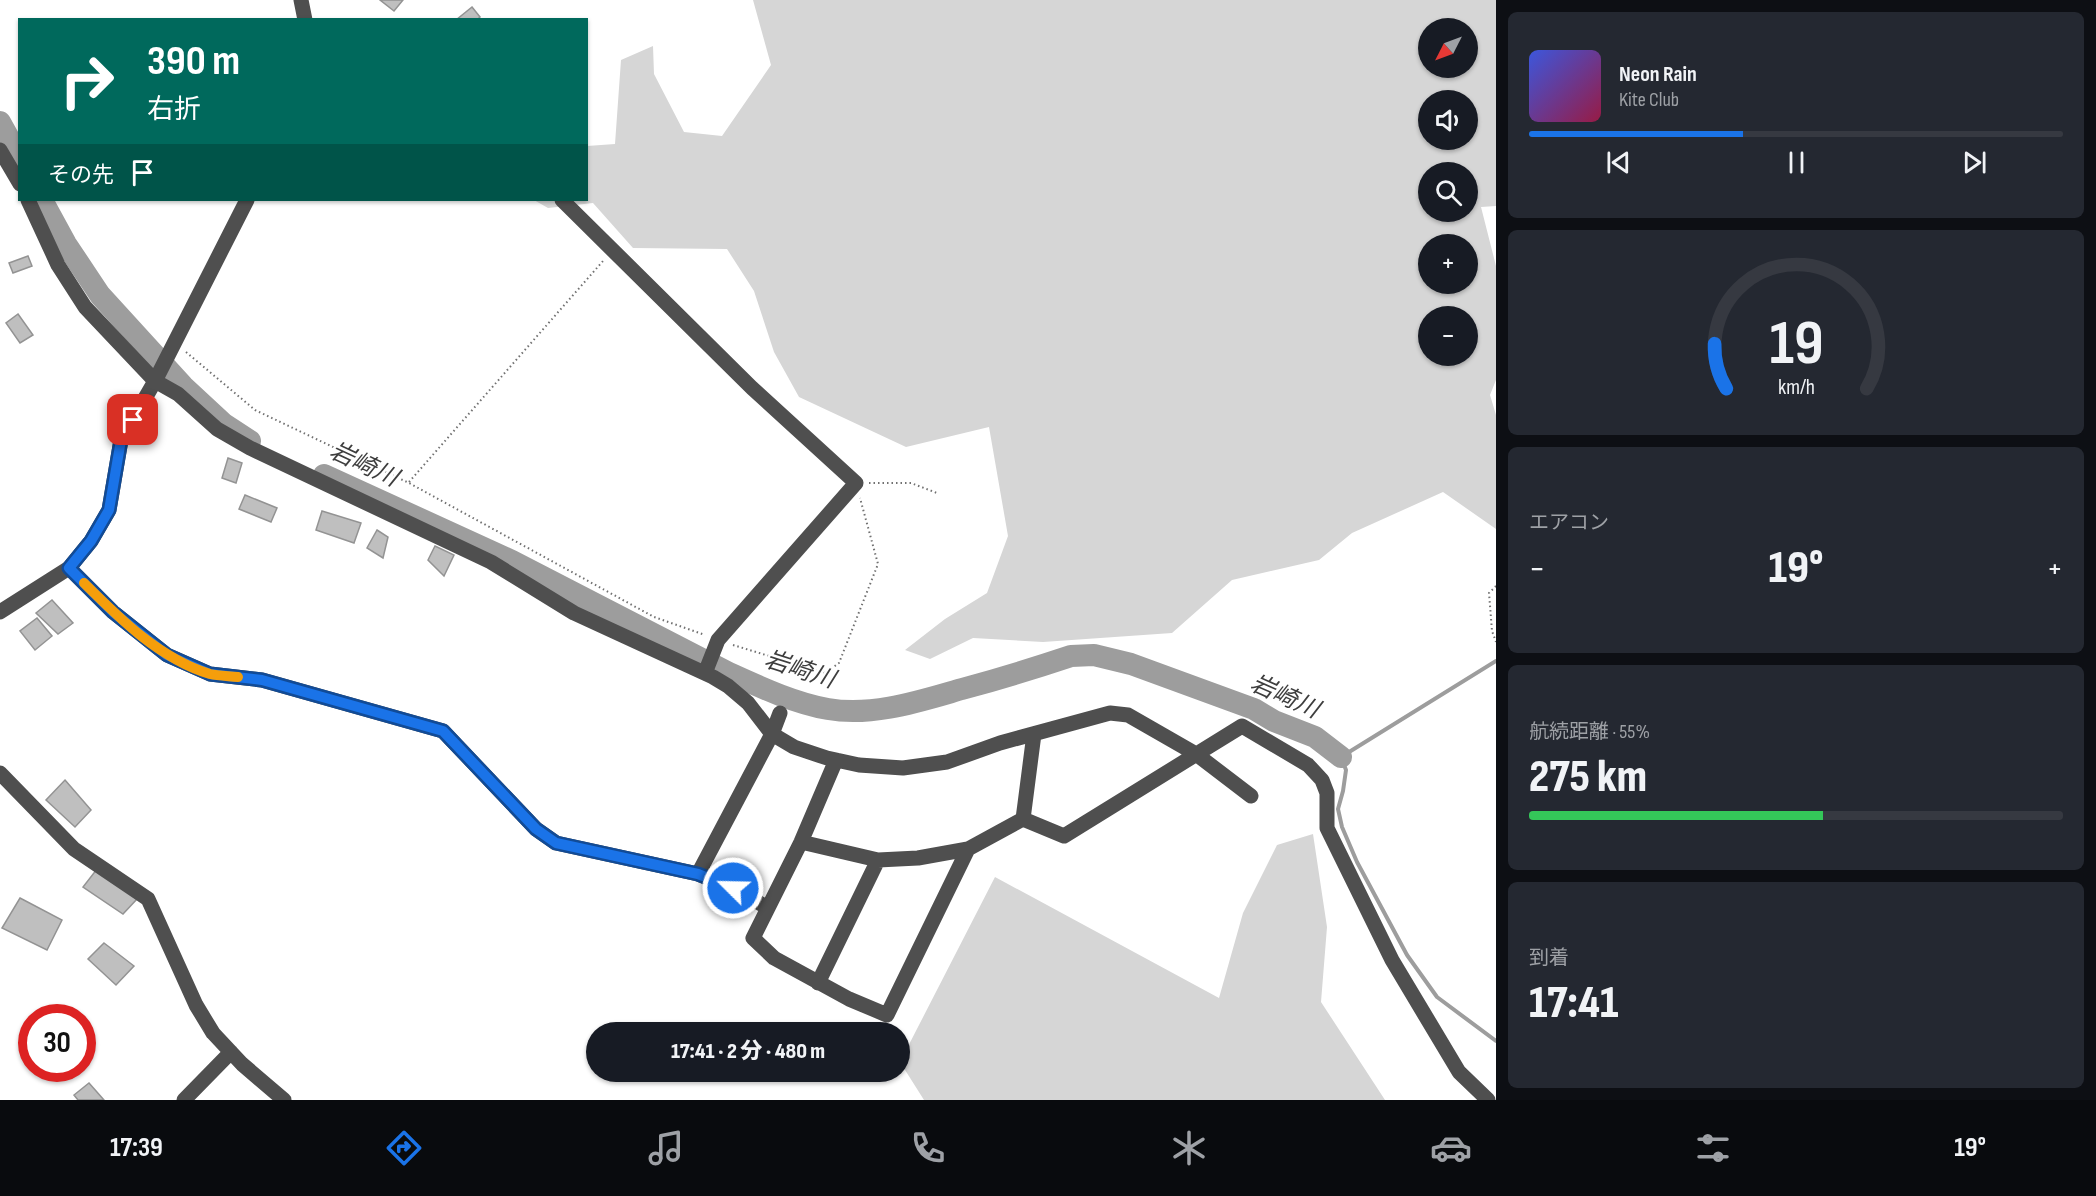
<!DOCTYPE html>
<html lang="ja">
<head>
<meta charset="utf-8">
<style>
  body { margin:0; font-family:"Sofia Sans Condensed","Noto Sans JP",sans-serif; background:#242831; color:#f1f3f6; height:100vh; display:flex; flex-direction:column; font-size:22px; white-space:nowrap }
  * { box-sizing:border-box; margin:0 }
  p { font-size:20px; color:#9ea1a6 }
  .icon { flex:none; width:33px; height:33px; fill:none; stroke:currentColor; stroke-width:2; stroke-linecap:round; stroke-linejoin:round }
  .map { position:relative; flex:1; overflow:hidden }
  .drawer { display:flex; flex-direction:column; gap:12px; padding:12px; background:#0d0f14; width:600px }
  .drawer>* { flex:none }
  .guide { position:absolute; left:18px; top:18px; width:570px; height:183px; border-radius:0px; box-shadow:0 2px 4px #0004; background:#00695c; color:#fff; overflow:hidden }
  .needle { width:39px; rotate:228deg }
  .fabs { position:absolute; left:1418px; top:18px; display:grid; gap:12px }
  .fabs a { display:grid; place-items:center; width:60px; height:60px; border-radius:50%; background:#171b24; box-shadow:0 2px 4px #0004; font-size:30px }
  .speed { position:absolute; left:18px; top:1004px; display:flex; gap:12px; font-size:30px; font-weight:700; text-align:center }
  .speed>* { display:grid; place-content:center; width:78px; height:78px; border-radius:50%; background:#171b24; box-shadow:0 2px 4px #0004; line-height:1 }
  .speed .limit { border:9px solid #d22; background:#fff; color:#111 }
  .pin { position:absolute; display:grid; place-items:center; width:51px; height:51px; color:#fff; margin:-26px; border-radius:12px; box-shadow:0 3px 9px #0006 }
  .me { position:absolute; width:66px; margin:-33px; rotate:293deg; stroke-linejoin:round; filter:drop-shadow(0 0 4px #0008) }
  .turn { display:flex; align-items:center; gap:21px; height:126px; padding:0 30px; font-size:27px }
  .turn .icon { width:78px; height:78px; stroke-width:2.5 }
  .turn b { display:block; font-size:42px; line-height:51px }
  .then { display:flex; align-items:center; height:57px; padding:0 30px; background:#0003; gap:12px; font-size:22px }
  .big { font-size:45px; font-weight:800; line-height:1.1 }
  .drawer .widget { flex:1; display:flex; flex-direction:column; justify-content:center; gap:9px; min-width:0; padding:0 21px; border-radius:9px; background:#242831 }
  .drawer .dial { align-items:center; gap:0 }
  .dial svg { height:156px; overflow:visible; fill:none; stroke:#363941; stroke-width:7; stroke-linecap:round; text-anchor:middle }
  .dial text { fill:#f1f3f6; stroke:none }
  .song { display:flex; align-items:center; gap:18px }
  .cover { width:72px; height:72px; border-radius:9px; background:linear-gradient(135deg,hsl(230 70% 55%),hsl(340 70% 35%)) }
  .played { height:6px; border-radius:3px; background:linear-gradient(90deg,#1a73e8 40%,#363941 40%) }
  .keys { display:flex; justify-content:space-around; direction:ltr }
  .heat { display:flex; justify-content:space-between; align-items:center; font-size:33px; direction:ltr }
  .charge { height:9px; border-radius:4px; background:linear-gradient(90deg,#34c759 55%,#363941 0) }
  .trip { position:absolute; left:586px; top:1022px; width:324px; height:60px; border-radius:30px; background:#171b24; box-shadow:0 2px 4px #0004; font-weight:800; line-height:60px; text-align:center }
  .dock { display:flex; height:96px; justify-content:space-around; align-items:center; background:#090b0e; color:#9ea1a6 }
  .dock .icon { width:42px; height:42px }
  .dock .current { color:#1a73e8 }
  .dock b { font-size:27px; color:#f1f3f6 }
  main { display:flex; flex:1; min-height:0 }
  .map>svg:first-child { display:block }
  .green { fill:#d6d6d6; fill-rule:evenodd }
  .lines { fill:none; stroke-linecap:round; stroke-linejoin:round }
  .stream { stroke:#9d9d9d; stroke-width:4 }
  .river { stroke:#9d9d9d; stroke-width:22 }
  .building { fill:#bfbfbf; stroke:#939393; stroke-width:1.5 }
  .path { stroke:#717171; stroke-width:2; stroke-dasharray:1.5 3; stroke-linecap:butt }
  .minor { stroke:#4f4f4f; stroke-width:15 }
  .route-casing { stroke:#114b97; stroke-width:15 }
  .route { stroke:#1a73e8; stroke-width:10 }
  .slow { stroke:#f59e0b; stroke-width:10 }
  .labels { text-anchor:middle; stroke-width:5; stroke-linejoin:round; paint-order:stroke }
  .water-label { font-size:24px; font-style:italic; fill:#3e3e3e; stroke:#fff }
</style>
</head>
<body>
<main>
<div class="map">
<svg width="1496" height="1100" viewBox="0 0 1496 1100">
  <rect width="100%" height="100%" fill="#fff"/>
  <!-- green -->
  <path class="green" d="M753,0H1496V206L1481,207L1496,266V380L1490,395L1496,415V529L1443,492L1352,533L1319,560L1232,580L1172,633L1043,642L973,638L930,659L905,650L945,619L987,593L1008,536L989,427L906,447L799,397L774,352L754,291L727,249L633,248L593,203L548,208L534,200H586L587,146L615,144L621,60L653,46L654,74L684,132L722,136L771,65ZM1428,28H1467V68H1428ZM1428,100H1467V140H1428ZM1428,172H1467V212H1428ZM1428,244H1467V284H1428ZM1428,316H1467V356H1428Z
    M1313,834L1327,927L1321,1002L1385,1100H924L900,1062L995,877L1219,998L1243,913L1277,845Z"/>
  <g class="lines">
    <!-- stream -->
    <path class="stream" d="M1496,661L1341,757L1346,770L1343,791L1338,809L1342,827L1357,862L1407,955L1437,997L1496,1041"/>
    <!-- river -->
    <path class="river" d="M0,122L20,158
      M42,200L66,244L100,295L183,386L224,424L250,441
      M324,475L512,561L729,673C760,687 794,703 828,709C872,717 920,701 962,689C999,679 1035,668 1071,656L1094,655L1131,664L1254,709L1274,721L1315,737L1341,757"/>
  </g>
  <!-- building -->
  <path class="building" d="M380,0H403L394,11Z
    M472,7L480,17L477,20H456Z
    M28,256L32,266L13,273L9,263Z
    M18,314L33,335L20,343L6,323Z
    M228,458L242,463L236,483L222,478Z
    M245,495L277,508L271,522L239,509Z
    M322,511L361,523L354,543L316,530Z
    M377,530L388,537L383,558L367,548Z
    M435,546L454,555L444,576L428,560Z
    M52,600L73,623L58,634L36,613Z
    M37,618L52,636L35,650L20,631Z
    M65,780L91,810L75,827L46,800Z
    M97,869L137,899L123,914L83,887Z
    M20,898L62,920L47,950L2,928Z
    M104,943L134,966L116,985L88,959Z
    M89,1083L104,1100H78L74,1095Z"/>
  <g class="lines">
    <!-- path -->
    <path class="path" d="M186,352L255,410L409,483L654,617L705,635
      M409,482L603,261
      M869,483H911L937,493
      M1496,586L1489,593L1492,631L1496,642
      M733,645L825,673L839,663L878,564L860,498"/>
    <!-- minor -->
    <path class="minor" d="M301,0L305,20
      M0,150L20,184
      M28,200L58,265L85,307L155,381L178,394L217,429L250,448L491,562L574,613L713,677L728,686L748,703L772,734L794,747L827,758L859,765L903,768L947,762L1000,743L1110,713L1128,715L1196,754L1251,796
      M562,200L752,388L856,483L718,640L705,673
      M69,568L113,612L167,655L210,674L262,680L443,731L536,829L556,843L698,874L733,888L768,908
      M0,612L69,568L91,541L109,510L121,440L155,381L247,200
      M1034,734L1023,819L1064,836L1242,726L1308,765L1322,780L1327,793V828L1392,960L1459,1072L1488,1100
      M836,760L801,842L753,938L774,958L849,999L887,1015L968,849
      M0,773L74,849L148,899L196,1005L213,1033L242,1064L284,1100
      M801,842L878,860L918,858L968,849L1023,819
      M698,874L772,734L780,713
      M818,983L878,860
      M184,1100L231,1052"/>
  </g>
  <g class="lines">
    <defs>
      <path id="route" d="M133,420L121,440L109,510L91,541L69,568L113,612L167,655L210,674L262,680L443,731L536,829L556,843L698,874L733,888"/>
    </defs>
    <!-- route casing -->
    <use href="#route" class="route-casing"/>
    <!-- route -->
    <use href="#route" class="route"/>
    <!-- slow -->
    <path class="slow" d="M84,583C119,618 160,659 210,674C218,676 229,676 238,677"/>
  </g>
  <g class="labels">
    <!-- water labels -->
    <g class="water-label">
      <text transform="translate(364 464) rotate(25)" y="8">岩崎川</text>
      <text transform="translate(800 669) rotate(18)" y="8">岩崎川</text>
      <text transform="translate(1285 696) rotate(24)" y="8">岩崎川</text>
    </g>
  </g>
</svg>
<div class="fabs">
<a><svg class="needle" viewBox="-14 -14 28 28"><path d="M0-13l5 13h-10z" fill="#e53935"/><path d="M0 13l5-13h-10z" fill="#9ea1a6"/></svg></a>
<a><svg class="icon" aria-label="sound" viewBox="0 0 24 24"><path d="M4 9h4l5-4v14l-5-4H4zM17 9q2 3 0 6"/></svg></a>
<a><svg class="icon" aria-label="search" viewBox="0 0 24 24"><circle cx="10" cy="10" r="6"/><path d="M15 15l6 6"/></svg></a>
<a>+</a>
<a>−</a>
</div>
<div class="speed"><div class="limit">30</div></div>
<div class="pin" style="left:133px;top:420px;background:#d93025"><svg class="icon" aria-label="arrive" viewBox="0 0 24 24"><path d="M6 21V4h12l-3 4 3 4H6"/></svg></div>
<svg class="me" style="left:733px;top:888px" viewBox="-20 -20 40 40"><circle r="17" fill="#1a73e8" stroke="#fff" stroke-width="3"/><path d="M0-11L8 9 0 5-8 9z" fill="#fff"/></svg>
<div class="trip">17:41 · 2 分 · 480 m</div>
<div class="guide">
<div class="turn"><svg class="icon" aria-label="right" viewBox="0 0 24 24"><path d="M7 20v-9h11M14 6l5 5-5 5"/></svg><div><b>390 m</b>右折</div></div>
<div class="then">その先<svg class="icon" aria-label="arrive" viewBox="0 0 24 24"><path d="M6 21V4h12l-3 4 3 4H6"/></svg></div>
</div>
</div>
<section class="drawer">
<div class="widget">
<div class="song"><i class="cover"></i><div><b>Neon Rain</b><p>Kite Club</p></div></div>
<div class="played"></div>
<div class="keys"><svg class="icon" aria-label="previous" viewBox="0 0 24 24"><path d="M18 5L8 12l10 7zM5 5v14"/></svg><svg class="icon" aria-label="pause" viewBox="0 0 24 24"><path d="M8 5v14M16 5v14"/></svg><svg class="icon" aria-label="next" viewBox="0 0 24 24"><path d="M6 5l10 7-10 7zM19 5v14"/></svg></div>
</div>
<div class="widget dial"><svg viewBox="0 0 100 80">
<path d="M14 69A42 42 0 1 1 86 69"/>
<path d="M14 69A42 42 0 0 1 8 46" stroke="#1a73e8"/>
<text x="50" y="56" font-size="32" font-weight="700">19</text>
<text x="50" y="72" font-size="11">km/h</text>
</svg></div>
<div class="widget"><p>エアコン</p>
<div class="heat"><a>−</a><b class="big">19°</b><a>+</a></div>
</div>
<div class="widget"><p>航続距離 · 55%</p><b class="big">275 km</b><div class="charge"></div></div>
<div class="widget"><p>到着</p><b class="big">17:41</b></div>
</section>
</main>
<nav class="dock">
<b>17:39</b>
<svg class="icon current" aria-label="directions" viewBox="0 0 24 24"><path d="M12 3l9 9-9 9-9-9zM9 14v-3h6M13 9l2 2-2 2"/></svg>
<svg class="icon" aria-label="music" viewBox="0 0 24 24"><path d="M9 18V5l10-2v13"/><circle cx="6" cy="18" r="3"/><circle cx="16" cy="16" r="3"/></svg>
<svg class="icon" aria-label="phone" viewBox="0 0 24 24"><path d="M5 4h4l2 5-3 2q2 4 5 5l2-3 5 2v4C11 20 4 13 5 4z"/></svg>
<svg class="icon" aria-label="climate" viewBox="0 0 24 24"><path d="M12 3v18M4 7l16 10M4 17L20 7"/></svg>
<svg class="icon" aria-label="car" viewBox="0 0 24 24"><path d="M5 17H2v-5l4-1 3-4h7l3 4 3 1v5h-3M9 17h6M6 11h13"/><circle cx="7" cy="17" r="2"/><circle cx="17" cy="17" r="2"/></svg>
<svg class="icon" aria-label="filters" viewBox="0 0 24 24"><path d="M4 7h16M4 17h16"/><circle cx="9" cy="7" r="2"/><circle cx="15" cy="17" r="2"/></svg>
<b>19°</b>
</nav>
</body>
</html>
